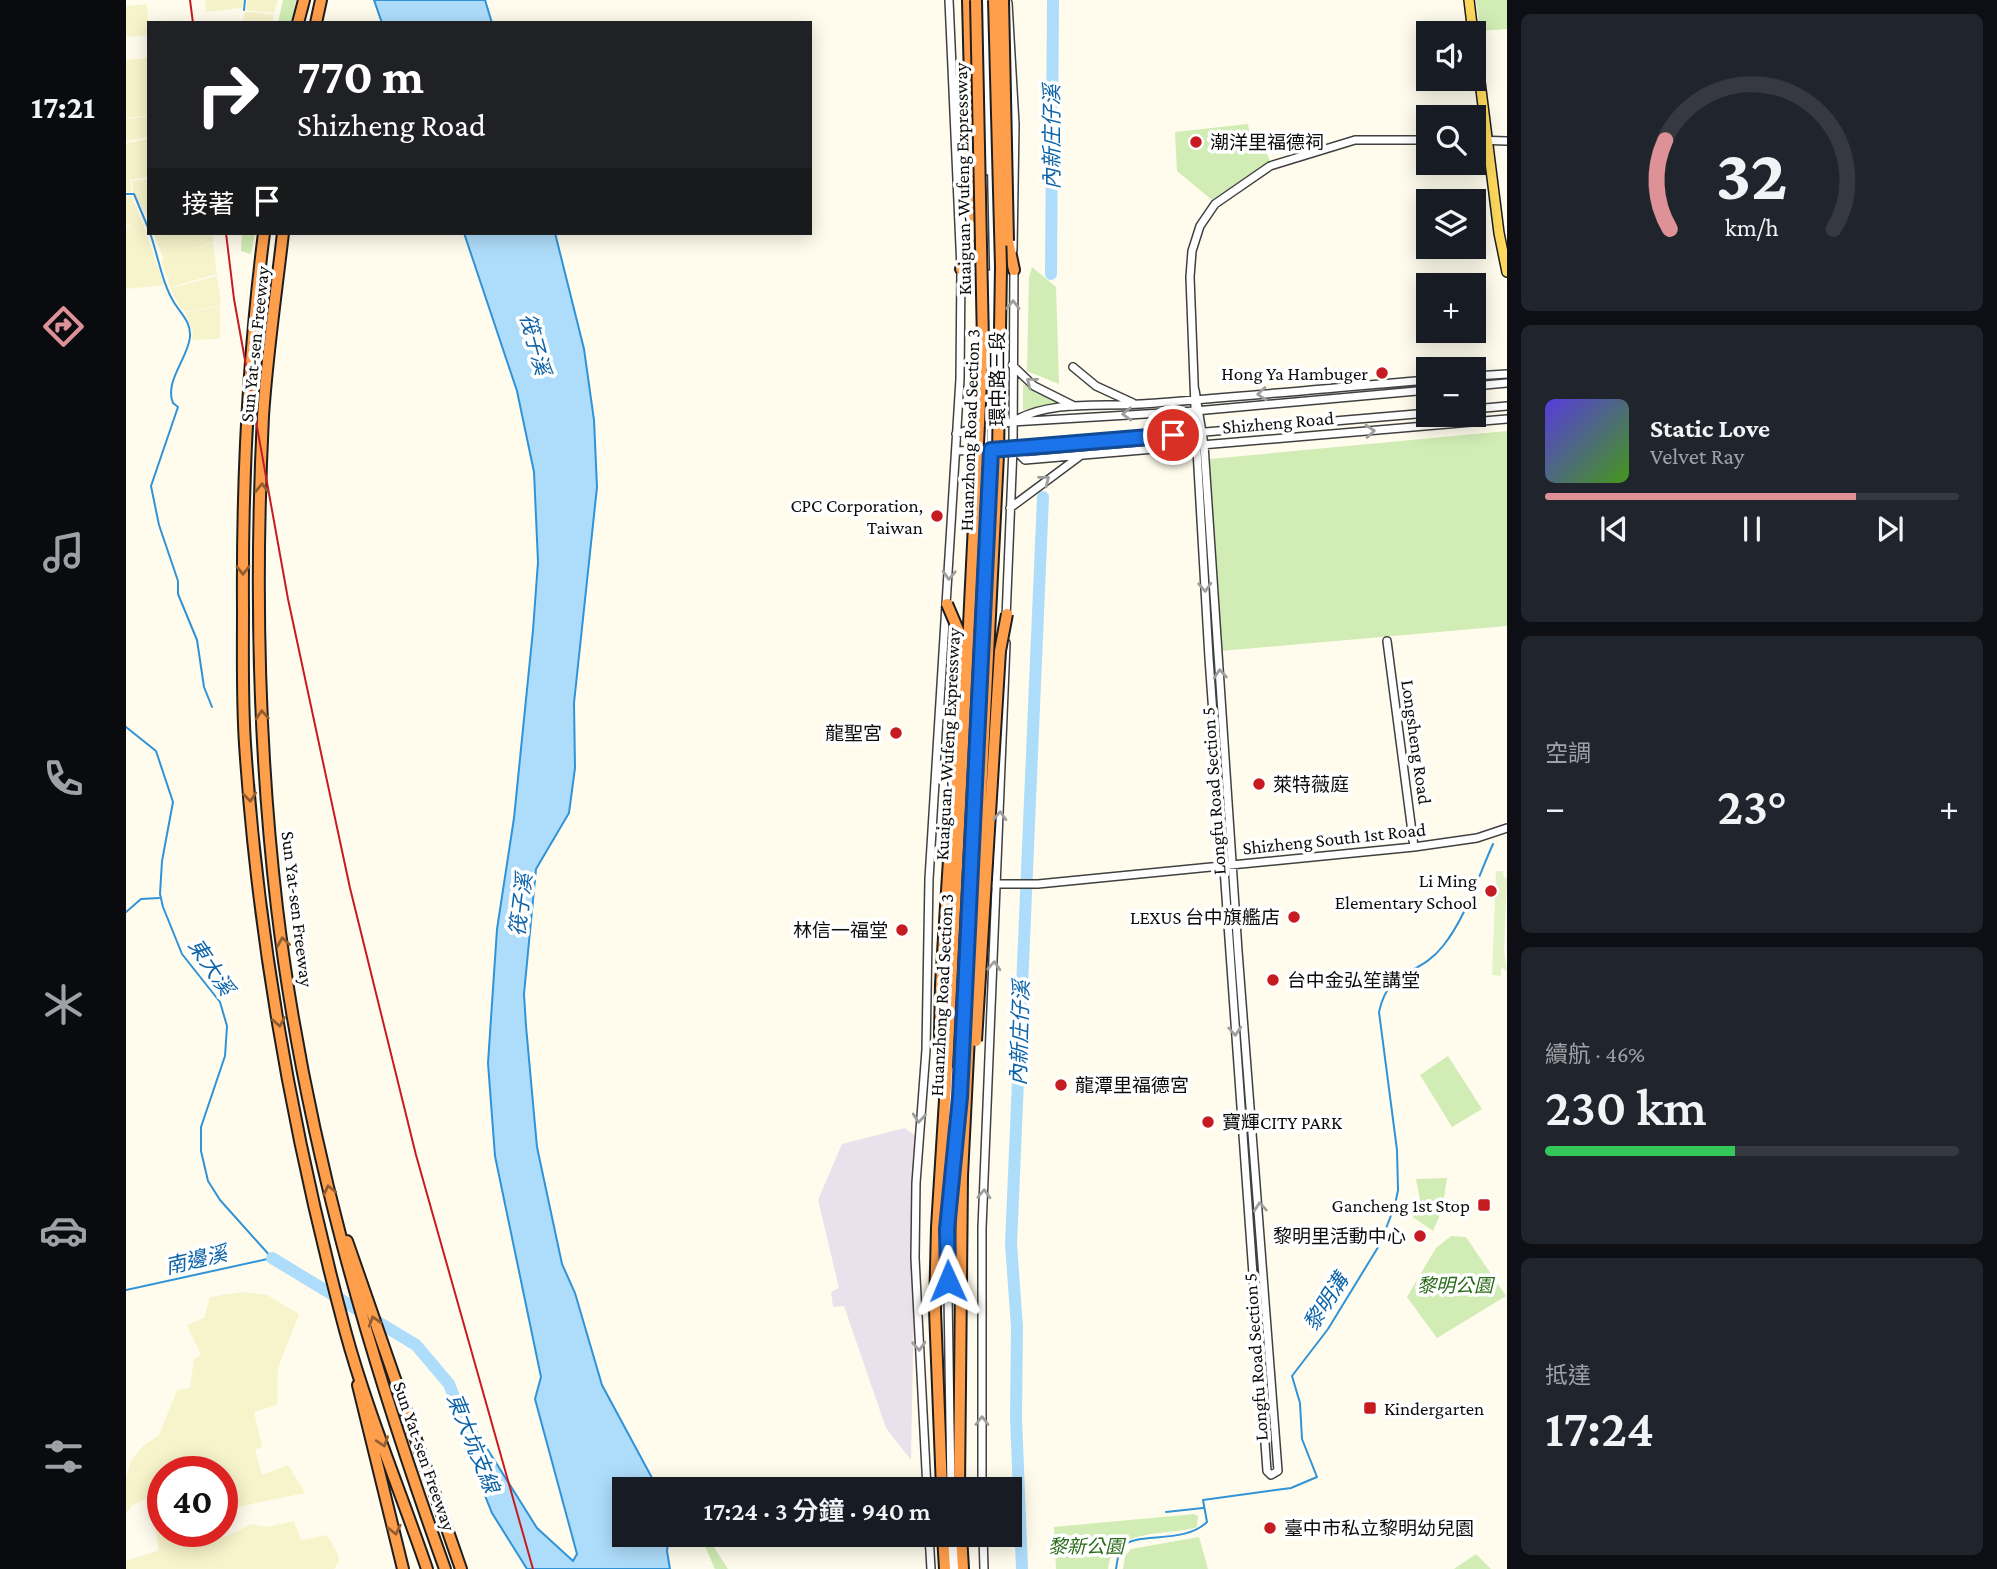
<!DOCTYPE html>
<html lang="zh-TW">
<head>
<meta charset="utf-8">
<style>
  body { margin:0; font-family:"Crimson Pro","Noto Sans TC",serif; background:#20242c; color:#f1f3f6; height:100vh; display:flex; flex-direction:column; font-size:26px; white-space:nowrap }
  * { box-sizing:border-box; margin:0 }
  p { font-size:23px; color:#9ea1a6 }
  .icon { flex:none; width:38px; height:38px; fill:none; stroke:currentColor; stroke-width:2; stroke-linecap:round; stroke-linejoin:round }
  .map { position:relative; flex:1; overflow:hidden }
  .drawer { display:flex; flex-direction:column; gap:14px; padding:14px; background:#0d0f14; width:490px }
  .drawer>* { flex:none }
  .top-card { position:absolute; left:21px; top:21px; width:665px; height:214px; border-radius:0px; box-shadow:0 4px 18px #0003; background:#202124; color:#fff; overflow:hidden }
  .buttons { position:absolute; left:1290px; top:21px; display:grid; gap:14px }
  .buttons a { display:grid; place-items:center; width:70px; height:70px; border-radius:0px; background:#171b24; box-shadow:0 4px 18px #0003; font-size:35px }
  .speed { position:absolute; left:21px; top:1456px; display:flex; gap:14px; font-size:35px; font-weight:700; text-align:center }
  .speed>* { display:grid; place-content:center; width:91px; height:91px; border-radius:50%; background:#171b24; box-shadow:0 4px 18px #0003; line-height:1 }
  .speed .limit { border:10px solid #d22; background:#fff; color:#111 }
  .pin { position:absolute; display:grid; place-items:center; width:60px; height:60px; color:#fff; margin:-30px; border:4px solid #fff; border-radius:50%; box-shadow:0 2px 7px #0007 }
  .me { position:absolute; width:77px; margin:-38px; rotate:359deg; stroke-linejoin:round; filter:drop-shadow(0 0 5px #0008) }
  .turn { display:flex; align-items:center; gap:24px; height:147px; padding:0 35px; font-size:32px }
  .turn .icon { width:91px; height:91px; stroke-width:2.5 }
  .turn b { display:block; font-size:49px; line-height:60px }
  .then { display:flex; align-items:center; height:66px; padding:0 35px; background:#0003; gap:14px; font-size:26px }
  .big { font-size:52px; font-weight:600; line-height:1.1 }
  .drawer .tile { flex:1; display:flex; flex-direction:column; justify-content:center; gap:10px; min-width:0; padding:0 24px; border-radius:10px; background:#20242c }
  .drawer .dial { align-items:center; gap:0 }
  .dial svg { height:182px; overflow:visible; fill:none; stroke:#363941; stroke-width:7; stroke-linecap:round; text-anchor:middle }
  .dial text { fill:#f1f3f6; stroke:none }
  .song { display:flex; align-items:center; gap:21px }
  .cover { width:84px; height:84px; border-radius:10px; background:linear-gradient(135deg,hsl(250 70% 55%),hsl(100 70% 35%)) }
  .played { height:7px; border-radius:4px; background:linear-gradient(90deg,#de9297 75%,#363941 75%) }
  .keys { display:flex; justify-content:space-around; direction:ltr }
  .heat { display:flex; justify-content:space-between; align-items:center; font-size:38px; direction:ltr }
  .charge { height:10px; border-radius:5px; background:linear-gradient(90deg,#34c759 46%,#363941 0) }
  .trip { position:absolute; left:486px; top:1477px; width:410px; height:70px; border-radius:0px; background:#171b24; box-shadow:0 4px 18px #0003; font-weight:600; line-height:70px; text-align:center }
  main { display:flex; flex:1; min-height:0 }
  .tabs { display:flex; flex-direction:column; width:126px; justify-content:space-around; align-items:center; background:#090b0e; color:#9ea1a6 }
  .tabs .icon { width:49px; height:49px }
  .tabs .on { color:#de9297 }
  .tabs b { font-size:32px; color:#f1f3f6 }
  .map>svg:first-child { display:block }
  .industrial { fill:#ebe1ed }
  .farmland { fill:#f7f4cb }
  .green { fill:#d1ecb4 }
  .pitch { fill:#e3f3c7 }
  .water { fill:#aeddfb; stroke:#3093d7; stroke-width:2 }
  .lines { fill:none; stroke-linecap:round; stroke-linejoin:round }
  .stream { stroke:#3093d7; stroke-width:2 }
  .river { stroke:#aeddfb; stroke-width:12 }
  .minor-casing { stroke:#404040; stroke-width:10 }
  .major-casing { stroke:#1e1e1e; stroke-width:12 }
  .highway-casing { stroke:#1e1e1e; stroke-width:14 }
  .minor { stroke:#fff; stroke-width:7 }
  .major { stroke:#ffd95d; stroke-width:9 }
  .highway { stroke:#ff9f4c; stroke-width:10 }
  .rail { stroke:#c71b22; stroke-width:2 }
  .highway-bridge-casing { stroke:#1e1e1e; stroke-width:14; stroke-linecap:butt }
  .highway-bridge { stroke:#ff9f4c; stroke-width:10 }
  .oneway { stroke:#9e9e9e }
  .oneway2 { stroke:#925d30 }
  .route-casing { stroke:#114b97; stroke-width:18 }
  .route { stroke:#1a73e8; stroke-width:12 }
  .poi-dot { fill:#c71b22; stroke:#fff; stroke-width:2.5 }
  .labels { text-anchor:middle; stroke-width:7; stroke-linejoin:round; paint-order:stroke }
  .poi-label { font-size:19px; fill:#0d0d0d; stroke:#fff; text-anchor:end }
  .street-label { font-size:19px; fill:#0d0d0d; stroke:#fff }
  .park-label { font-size:19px; font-style:italic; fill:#296a19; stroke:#fff }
  .water-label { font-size:21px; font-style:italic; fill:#0d63a8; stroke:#fff }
</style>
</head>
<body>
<main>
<nav class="tabs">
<b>17:21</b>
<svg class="icon on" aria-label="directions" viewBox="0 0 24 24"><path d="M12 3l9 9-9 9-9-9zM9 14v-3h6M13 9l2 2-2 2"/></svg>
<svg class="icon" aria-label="music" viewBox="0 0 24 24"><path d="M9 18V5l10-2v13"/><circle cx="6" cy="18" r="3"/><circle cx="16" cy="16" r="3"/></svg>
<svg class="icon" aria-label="phone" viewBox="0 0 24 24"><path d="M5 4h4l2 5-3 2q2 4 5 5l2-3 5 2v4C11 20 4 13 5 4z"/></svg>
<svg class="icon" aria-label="climate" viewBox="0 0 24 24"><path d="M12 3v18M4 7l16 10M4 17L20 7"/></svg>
<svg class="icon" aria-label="car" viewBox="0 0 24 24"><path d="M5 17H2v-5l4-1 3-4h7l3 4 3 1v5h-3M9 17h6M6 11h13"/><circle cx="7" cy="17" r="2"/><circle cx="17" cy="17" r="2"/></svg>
<svg class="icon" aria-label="filters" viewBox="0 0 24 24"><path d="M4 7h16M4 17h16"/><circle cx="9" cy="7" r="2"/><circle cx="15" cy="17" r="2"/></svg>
</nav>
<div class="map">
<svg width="1381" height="1569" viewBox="0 0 1381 1569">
  <rect width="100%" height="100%" fill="#fffced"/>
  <!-- industrial -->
  <path class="industrial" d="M779,1128L791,1137L785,1460L760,1428L718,1306L707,1307L705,1292L713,1288L692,1200L716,1144Z"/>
  <!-- farmland -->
  <path class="farmland" d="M79,0H118L116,8L80,12Z
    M121,0H152L148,13L120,10Z
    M21,4L23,35L0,37V6Z
    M119,12H128L148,15L146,23H116Z
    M23,58V115L0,118V60Z
    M23,116V137L0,141V119Z
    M23,139V177L4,180L6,191L0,192V143Z
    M23,179V218H22L7,192L6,181Z
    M5,196L15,219L38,285L0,289V228L7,223L0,226V197Z
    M27,233H86L87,242L59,252L87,243L91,274L44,287L35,260L38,259Z
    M91,276L95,305L60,312L54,307L44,288Z
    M94,306V339L66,340L67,332L59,313Z
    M116,1292L141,1295L173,1314L152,1368L151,1405L128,1412L136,1447L129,1450L136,1475L162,1465L179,1493L96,1510V1472H37V1502L34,1492L7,1505L0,1513V1478L5,1461L16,1447L33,1435L51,1390L64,1388L68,1359L75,1355L61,1325L78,1318L84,1297Z
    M168,1521L175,1540L201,1535L212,1554L213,1562L208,1569H0V1561L33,1550L29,1526L37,1524V1531H75L78,1541L101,1536L126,1524L141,1527Z"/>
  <!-- green -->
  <path class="green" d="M157,0H170L166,23H152Z
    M1350,0H1381V29L1354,31Z
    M1122,124L1127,153L1140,152L1144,161L1086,200L1051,171L1049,132Z
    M116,233H129L125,254L115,251Z
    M906,267L930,287L933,384L901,371L903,277Z
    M897,384L921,398L937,404L897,410Z
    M1381,431V626L1095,651L1084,459Z
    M1322,1056L1356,1109L1326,1127L1294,1075Z
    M1321,1178L1316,1210L1307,1231L1287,1217L1294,1200L1290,1179Z
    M1325,1236L1340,1237L1380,1296L1311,1338L1281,1297L1310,1248Z
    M1068,1514L1072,1516L1071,1527C1039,1537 988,1526 982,1569H930L928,1527Z
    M574,1535H580L602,1569H589Z
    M1073,1537L1082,1569H997L999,1556L1005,1549Z
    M1350,1554L1365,1569H1328Z"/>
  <!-- pitch -->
  <path class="pitch" d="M1370,871H1377L1378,878L1381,877L1378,951L1381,971L1375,967V976L1366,975Z"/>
  <!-- water -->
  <path class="water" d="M248,0H359L366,23H256Z
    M338,233H429L458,349L468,420L471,487L448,703L449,768L443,813L410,869L398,994L400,1026L411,1147L436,1264L449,1293L476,1385L532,1489H499V1535H543L541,1551L544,1569H401L366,1513L340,1448L350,1431L411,1528L447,1561L451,1554L409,1399L415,1377L369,1156L362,1063L371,929L388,818L407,630L412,562L408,472L391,391Z"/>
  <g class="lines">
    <!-- stream -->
    <path class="stream" d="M118,10L119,0
      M0,194H8L23,230
      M24,233C32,255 36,284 49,304C56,315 65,322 64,337C62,358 38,382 47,403L52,407L25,486L33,525L52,581V594L71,640L78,687L86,707
      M0,727L30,751L47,802L36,861L34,894L37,907L56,954L94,1002L101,1026L99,1056L75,1127V1151L82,1181L94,1200L146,1258L0,1290
      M0,912L15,899L33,898
      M1040,1512L1077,1508
      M990,1569C991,1563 992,1552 996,1547C1009,1531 1058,1545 1081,1522L1077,1500L1165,1488L1191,1477L1176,1439L1174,1403L1166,1376L1202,1329L1254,1244L1269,1205L1272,1190L1271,1150L1253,1012C1263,966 1292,978 1317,946C1340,917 1352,877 1367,844"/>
    <!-- river -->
    <path class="river" d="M925,274L927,0
      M146,1258L290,1345L323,1384L350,1453
      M896,1569L890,1418L891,1327L885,1244L917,497"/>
    <defs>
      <path id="minor" d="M856,0L860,171
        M862,0L869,332
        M882,3L889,124L887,250
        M1348,140L1381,141
        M862,339L863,274
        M886,365L908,386L948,406
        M947,367L970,386L1007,403
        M1348,376L1381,374
        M1348,386L1381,383
        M1069,390L1078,445L1112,951L1152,1471L1145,1475L1141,1471L1083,658L1070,433L1064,277L1066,251L1074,226L1089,204L1144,166L1229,140H1302
        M1348,409L1381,406
        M890,420C926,400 975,407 1015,404C1111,397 1206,388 1302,380
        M871,423L1069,411L1302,390
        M830,434L856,425
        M887,448L899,460L1381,419
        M869,450L1302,413
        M830,451L854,450
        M884,508L954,456
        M880,618L887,448L888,266
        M1261,641L1288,847
        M856,884H912L1288,847L1351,838L1381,828
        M817,1230L838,889L861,365
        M801,1489L789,1258L790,1183L800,1050L803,879L834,379L835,269L823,0
        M825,1489L821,1229L834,1097L868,378
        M856,1489V1228L880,643
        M803,1535L805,1569
        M827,1535L830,1569
        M857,1535L858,1569
        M823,1539L825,1569"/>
      <path id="major" d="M1343,0L1347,33
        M1348,34L1373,233L1381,272"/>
      <path id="highway" d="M172,23L178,0
        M190,23L195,0
        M138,233C122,358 116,482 117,608C117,653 116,699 119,744C132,942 168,1139 219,1330C241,1411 274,1490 301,1569
        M157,233C150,294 141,355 137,416C129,579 132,746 151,908C178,1135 242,1355 319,1569
        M882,241L888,270
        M835,269L848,246L842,0
        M221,1241L335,1569
        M232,1385L277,1569
        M816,1489L809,1310L811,1227L821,1068
        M833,1489L836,1176
        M817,1535L819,1569
        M835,1535L837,1569"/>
    </defs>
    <!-- minor casing -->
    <use href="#minor" class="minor-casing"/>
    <!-- major casing -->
    <use href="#major" class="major-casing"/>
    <!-- highway casing -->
    <use href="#highway" class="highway-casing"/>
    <!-- minor -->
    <use href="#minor" class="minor"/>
    <!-- major -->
    <use href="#major" class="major"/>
    <!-- highway -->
    <use href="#highway" class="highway"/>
    <!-- rail -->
    <path class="rail" d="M64,0L67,23
      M100,233L108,299L162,599L224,888L290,1155L407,1569"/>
    <defs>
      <path id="highway-bridge" d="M877,0L882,241
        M850,1041L874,651L881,614
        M818,1053L814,1035L815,984L835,673L833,632L821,604
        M821,1068L857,343L850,0
        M836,1176L872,455L875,267L868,0"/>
    </defs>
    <!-- highway-bridge casing -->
    <use href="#highway-bridge" class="highway-bridge-casing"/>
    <!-- highway-bridge -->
    <use href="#highway-bridge" class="highway-bridge"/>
  </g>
  <!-- one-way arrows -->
  <defs><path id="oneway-chevron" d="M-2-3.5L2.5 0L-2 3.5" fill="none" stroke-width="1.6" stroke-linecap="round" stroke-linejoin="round" transform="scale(1.75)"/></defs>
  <g class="oneway">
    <use href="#oneway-chevron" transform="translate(887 305) rotate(-89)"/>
    <use href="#oneway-chevron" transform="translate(905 382) rotate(-142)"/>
    <use href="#oneway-chevron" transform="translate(1136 394) rotate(175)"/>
    <use href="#oneway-chevron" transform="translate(1001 414) rotate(178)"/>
    <use href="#oneway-chevron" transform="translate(1244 431) rotate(-5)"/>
    <use href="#oneway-chevron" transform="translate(919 480) rotate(-38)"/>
    <use href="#oneway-chevron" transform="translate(823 575) rotate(93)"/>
    <use href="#oneway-chevron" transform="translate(1079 587) rotate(87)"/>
    <use href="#oneway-chevron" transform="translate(1094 674) rotate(-95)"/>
    <use href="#oneway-chevron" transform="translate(874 816) rotate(-88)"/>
    <use href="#oneway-chevron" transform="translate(868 966) rotate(-87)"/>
    <use href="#oneway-chevron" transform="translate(1109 1031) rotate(86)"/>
    <use href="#oneway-chevron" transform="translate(793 1118) rotate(95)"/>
    <use href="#oneway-chevron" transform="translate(858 1194) rotate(-88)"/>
    <use href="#oneway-chevron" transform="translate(1134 1207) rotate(-94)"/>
    <use href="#oneway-chevron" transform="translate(793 1346) rotate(87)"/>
    <use href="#oneway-chevron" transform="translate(856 1421) rotate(-90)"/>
  </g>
  <g class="oneway2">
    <use href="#oneway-chevron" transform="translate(136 488) rotate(-89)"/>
    <use href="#oneway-chevron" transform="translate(117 570) rotate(90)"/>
    <use href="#oneway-chevron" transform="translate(136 715) rotate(-94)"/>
    <use href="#oneway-chevron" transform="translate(124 797) rotate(84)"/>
    <use href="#oneway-chevron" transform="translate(157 942) rotate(-99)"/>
    <use href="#oneway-chevron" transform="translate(153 1022) rotate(80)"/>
    <use href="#oneway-chevron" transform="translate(203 1190) rotate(-103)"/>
    <use href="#oneway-chevron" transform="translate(248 1321) rotate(-107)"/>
    <use href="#oneway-chevron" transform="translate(257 1442) rotate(71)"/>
    <use href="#oneway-chevron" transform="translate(269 1530) rotate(77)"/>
  </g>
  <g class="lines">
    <defs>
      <path id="route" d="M822,1281L821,1229L834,1097L865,450L1047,435"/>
    </defs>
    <!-- route casing -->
    <use href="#route" class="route-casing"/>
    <!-- route -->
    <use href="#route" class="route"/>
  </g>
  <!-- markers -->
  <g class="poi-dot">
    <circle cx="1070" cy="142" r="7"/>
    <circle cx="1256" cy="373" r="7"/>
    <circle cx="811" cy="516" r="7"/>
    <circle cx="770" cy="733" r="7"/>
    <circle cx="1133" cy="784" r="7"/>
    <circle cx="1365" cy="891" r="7"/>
    <circle cx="1168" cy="917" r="7"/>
    <circle cx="776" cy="930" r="7"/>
    <circle cx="1147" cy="980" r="7"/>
    <circle cx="935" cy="1085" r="7"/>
    <circle cx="1082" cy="1122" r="7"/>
    <rect x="1351" y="1198" width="14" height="14" rx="3.5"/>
    <circle cx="1294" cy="1236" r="7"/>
    <rect x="1237" y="1401" width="14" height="14" rx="3.5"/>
    <circle cx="1144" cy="1528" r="7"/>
  </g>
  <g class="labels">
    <!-- poi labels -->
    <g class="poi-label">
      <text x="1084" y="149" text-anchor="start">潮洋里福德祠</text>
      <text x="1242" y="380">Hong Ya Hambuger</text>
      <text x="797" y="512">CPC Corporation,<tspan x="797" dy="22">Taiwan</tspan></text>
      <text x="756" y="740">龍聖宮</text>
      <text x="1147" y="791" text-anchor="start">萊特薇庭</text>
      <text x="1351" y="887">Li Ming<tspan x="1351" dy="22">Elementary School</tspan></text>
      <text x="1154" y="924">LEXUS 台中旗艦店</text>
      <text x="762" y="937">林信一福堂</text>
      <text x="1161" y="987" text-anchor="start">台中金弘笙講堂</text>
      <text x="949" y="1092" text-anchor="start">龍潭里福德宮</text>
      <text x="1096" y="1129" text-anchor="start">寶輝CITY PARK</text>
      <text x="1344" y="1212">Gancheng 1st Stop</text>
      <text x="1280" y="1243">黎明里活動中心</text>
      <text x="1258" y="1415" text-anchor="start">Kindergarten</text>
      <text x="1158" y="1535" text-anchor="start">臺中市私立黎明幼兒園</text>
    </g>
    <!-- street labels -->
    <g class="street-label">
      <text transform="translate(836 179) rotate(-91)" y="7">Kuaiguan-Wufeng Expressway</text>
      <text transform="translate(128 344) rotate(-84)" y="7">Sun Yat-sen Freeway</text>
      <text transform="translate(871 379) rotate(-90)" y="7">環中路三段</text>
      <text transform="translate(1152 422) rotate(-5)" y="7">Shizheng Road</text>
      <text transform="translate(843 430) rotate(-88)" y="7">Huanzhong Road Section 3</text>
      <text transform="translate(1291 742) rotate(82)" y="7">Longsheng Road</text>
      <text transform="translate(821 744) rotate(-87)" y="7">Kuaiguan-Wufeng Expressway</text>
      <text transform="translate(1087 791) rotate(-94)" y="7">Longfu Road Section 5</text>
      <text transform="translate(1208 838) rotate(-6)" y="7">Shizheng South 1st Road</text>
      <text transform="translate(172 909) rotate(83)" y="7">Sun Yat-sen Freeway</text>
      <text transform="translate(815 995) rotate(-87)" y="7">Huanzhong Road Section 3</text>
      <text transform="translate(1129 1357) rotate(-94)" y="7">Longfu Road Section 5</text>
      <text transform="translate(299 1456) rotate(71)" y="7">Sun Yat-sen Freeway</text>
    </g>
    <!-- park labels -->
    <g class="park-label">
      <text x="1329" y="1292">黎明公園</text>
      <text x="960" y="1553">黎新公園</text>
    </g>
    <!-- water labels -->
    <g class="water-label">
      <text transform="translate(926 137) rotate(-90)" y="7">內新庄仔溪</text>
      <text transform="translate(409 344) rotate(75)" y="7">筏子溪</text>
      <text transform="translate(395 905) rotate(-83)" y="7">筏子溪</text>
      <text transform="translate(85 967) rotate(56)" y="7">東大溪</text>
      <text transform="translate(894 1033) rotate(-88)" y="7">內新庄仔溪</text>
      <text transform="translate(70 1260) rotate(-13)" y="7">南邊溪</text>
      <text transform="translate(1200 1302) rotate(-57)" y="7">黎明溝</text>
      <text transform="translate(347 1443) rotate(68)" y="7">東大坑支線</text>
    </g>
  </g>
</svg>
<div class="buttons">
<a><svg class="icon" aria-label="sound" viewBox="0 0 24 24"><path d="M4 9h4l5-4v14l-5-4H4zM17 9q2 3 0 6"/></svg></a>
<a><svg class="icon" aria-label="search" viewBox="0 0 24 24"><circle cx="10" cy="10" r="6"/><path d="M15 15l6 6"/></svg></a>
<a><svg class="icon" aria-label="layers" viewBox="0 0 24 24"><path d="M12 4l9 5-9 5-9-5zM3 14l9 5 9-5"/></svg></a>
<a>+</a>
<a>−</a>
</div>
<div class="speed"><div class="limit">40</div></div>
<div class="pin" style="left:1047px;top:435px;background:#d93025"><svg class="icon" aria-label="arrive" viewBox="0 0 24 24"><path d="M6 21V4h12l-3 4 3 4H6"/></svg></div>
<svg class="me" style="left:822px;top:1281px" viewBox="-20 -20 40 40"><path d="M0-17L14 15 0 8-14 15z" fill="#1a73e8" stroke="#fff" stroke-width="4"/></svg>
<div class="trip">17:24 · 3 分鐘 · 940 m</div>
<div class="top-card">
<div class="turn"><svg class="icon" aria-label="right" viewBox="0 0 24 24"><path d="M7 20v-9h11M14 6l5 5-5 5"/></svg><div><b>770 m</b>Shizheng Road</div></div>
<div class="then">接著<svg class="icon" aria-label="arrive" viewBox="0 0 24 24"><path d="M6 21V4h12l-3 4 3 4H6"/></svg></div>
</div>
</div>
<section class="drawer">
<div class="tile dial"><svg viewBox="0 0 100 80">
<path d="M14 69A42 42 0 1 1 86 69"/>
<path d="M14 69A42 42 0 0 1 12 30" stroke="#de9297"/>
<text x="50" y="56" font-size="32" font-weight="700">32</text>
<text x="50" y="72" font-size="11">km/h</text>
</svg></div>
<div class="tile">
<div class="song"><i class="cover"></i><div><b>Static Love</b><p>Velvet Ray</p></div></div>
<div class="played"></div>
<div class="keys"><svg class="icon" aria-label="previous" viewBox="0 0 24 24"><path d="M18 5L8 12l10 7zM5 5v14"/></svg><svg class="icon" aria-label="pause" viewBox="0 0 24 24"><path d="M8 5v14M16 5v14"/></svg><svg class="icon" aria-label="next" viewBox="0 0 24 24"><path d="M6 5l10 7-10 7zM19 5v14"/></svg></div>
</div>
<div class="tile"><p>空調</p>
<div class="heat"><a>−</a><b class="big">23°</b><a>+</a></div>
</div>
<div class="tile"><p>續航 · 46%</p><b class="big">230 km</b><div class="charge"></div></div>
<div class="tile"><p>抵達</p><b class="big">17:24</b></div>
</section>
</main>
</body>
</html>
